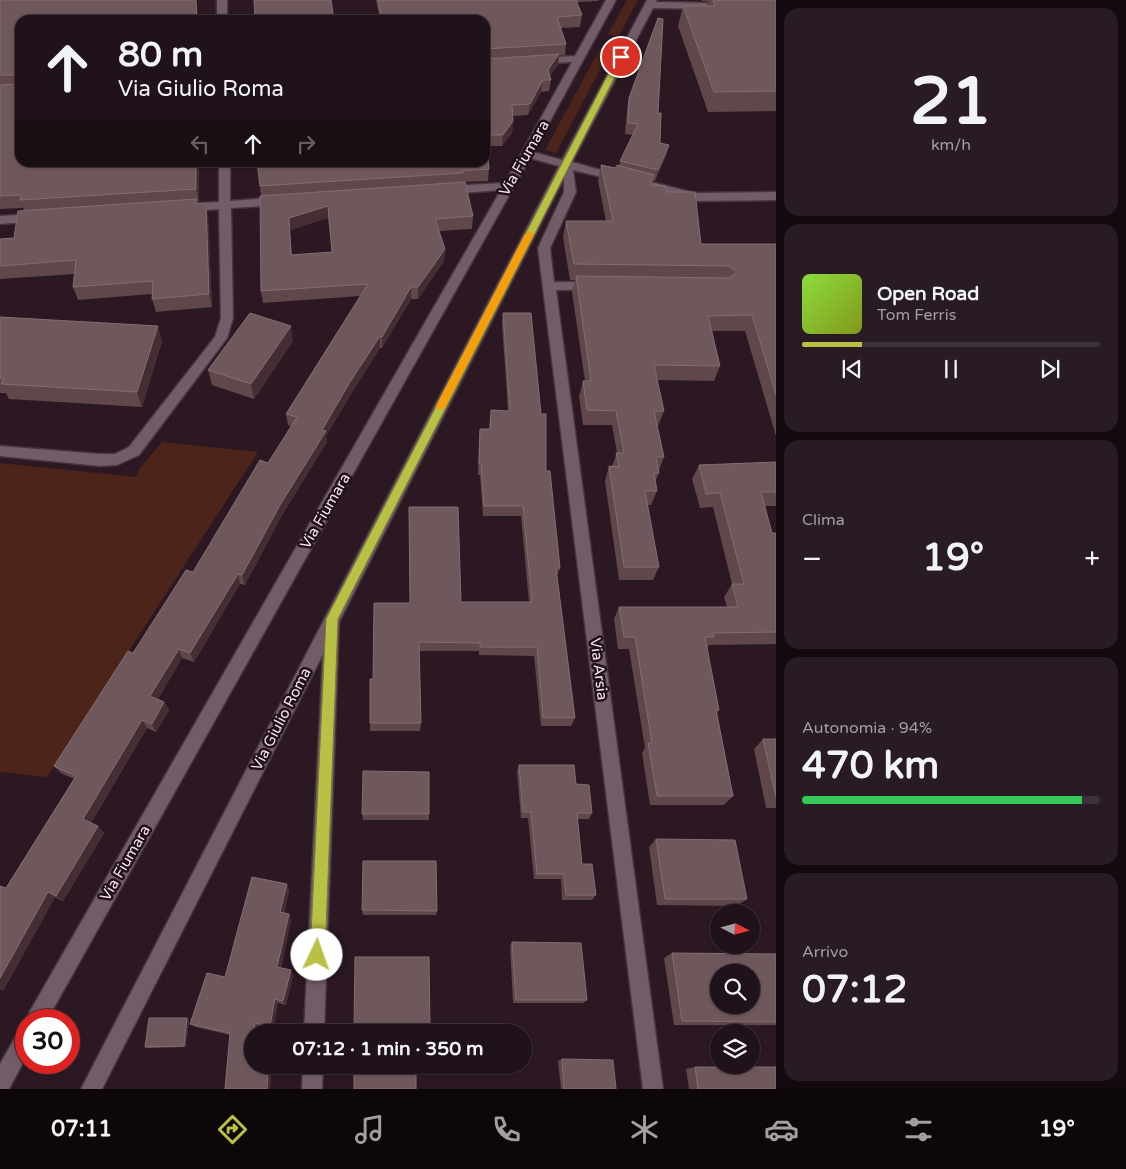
<!DOCTYPE html>
<html lang="it">
<head>
<meta charset="utf-8">
<style>
  body { margin:0; font-family:"Varela Round",sans-serif; background:#281b23; color:#f1f3f6; height:100vh; display:flex; flex-direction:column; font-size:19px; white-space:nowrap }
  * { box-sizing:border-box; margin:0 }
  p { font-size:16px; color:#a29ea2 }
  .icon { flex:none; width:28px; height:28px; fill:none; stroke:currentColor; stroke-width:2; stroke-linecap:round; stroke-linejoin:round }
  .map { position:relative; flex:1; overflow:hidden }
  .drawer { display:flex; flex-direction:column; gap:8px; padding:8px; background:#120a0e; width:350px }
  .drawer>* { flex:none }
  .banner { position:absolute; left:15px; top:15px; width:475px; height:152px; border-radius:15px; box-shadow:0 1px 4px #0004,0 0 0 1px #3d3239; background:#20121a; color:#f1f3f6; overflow:hidden }
  .needle { width:32px; rotate:96deg }
  .controls { position:absolute; left:710px; top:904px; display:grid; gap:10px }
  .controls a { display:grid; place-items:center; width:50px; height:50px; border-radius:50%; background:#20121a; box-shadow:0 1px 4px #0004,0 0 0 1px #3d3239; font-size:25px }
  .speed { position:absolute; left:15px; top:1009px; display:flex; gap:10px; font-size:25px; font-weight:700; text-align:center }
  .speed>* { display:grid; place-content:center; width:65px; height:65px; border-radius:50%; background:#20121a; box-shadow:0 1px 4px #0004,0 0 0 1px #3d3239; line-height:1 }
  .speed .limit { border:8px solid #d22; background:#fff; color:#111 }
  .pin { position:absolute; display:grid; place-items:center; width:42px; height:42px; color:#fff; margin:-21px; border:2px solid #fff; border-radius:50%; box-shadow:0 1px 5px #0007 }
  .me { position:absolute; width:55px; margin:-28px; rotate:3deg; stroke-linejoin:round; filter:drop-shadow(0 0 4px #0008) }
  .turn { display:flex; align-items:center; gap:18px; height:105px; padding:0 20px; font-size:22px }
  .turn .icon { width:65px; height:65px; stroke-width:2.5 }
  .turn b { display:block; font-size:35px; line-height:42px }
  .lanes { display:flex; align-items:center; height:48px; padding:0 20px; background:#0003; justify-content:center; gap:25px; direction:ltr }
  .lanes .off { opacity:.35 }
  .big { font-size:38px; font-weight:700; line-height:1.1 }
  .drawer .tile { flex:1; display:flex; flex-direction:column; justify-content:center; gap:8px; min-width:0; padding:0 18px; border-radius:15px; background:#281b23 }
  .drawer .dial { align-items:center; gap:0 }
  .dial b { font-size:65px; line-height:1 }
  .song { display:flex; align-items:center; gap:15px }
  .cover { width:60px; height:60px; border-radius:8px; background:linear-gradient(135deg,hsl(90 70% 55%),hsl(70 70% 35%)) }
  .played { height:5px; border-radius:2px; background:linear-gradient(90deg,#b9c046 20%,#3d3239 20%) }
  .keys { display:flex; justify-content:space-around; direction:ltr }
  .heat { display:flex; justify-content:space-between; align-items:center; font-size:28px; direction:ltr }
  .charge { height:8px; border-radius:4px; background:linear-gradient(90deg,#34c759 94%,#3d3239 0) }
  .trip { position:absolute; left:244px; top:1024px; width:288px; height:50px; border-radius:25px; background:#20121a; box-shadow:0 1px 4px #0004,0 0 0 1px #3d3239; font-weight:700; line-height:50px; text-align:center }
  .menu { display:flex; height:80px; justify-content:space-around; align-items:center; background:#0d070a; color:#a29ea2 }
  .menu .icon { width:35px; height:35px }
  .menu .on { color:#b9c046 }
  .menu b { font-size:22px; color:#f1f3f6 }
  main { display:flex; flex:1; min-height:0 }
  .map>svg:first-child { display:block }
  .green { fill:#4d241a }
  .lines { fill:none; stroke-linecap:round; stroke-linejoin:round }
  .minor-casing { stroke:#44353e; stroke-width:3 }
  .minor { fill:#735c69; fill-rule:evenodd }
  .wall { fill:#5f474a; fill-rule:evenodd }
  .shaded-wall { fill:#442d33 }
  .building { fill:#6f585b; stroke:#836d72; fill-rule:evenodd }
  .route { fill:#b9c046; stroke:#787d2e }
  .slow { fill:#f59e0b }
  .labels { text-anchor:middle; stroke-width:5; stroke-linejoin:round; paint-order:stroke }
  .street-label { font-size:15px; fill:#f1e3eb; stroke:#210f1a }
</style>
</head>
<body>
<main>
<div class="map">
<svg width="776" height="1089" viewBox="0 0 776 1089">
  <rect width="100%" height="100%" fill="#2b1823"/>
  <!-- green -->
  <path class="green" d="M627,0H638L618,37L608,34Z
    M601,47L611,49L556,153L545,150Z
    M162,442L258,452L47,777L0,772V463L136,477L140,468Z"/>
  <g class="lines">
    <defs>
      <path id="minor" d="M217,0H227V20H217Z
        M606,0H616L533,152L562,160L647,0H657L655,2L710,3L715,6L710,9L653,8L572,162L622,176L624,178L618,181L573,170L576,192L550,248L554,282H592L598,286L592,290H556L663,1089H643L538,248L564,192V178L339,622L324,1032H304L323,654L102,1089H81L559,166L530,158L47,1020L26,1021L29,1013L501,190L448,194L442,190L448,186L505,183L572,62L539,64L534,61L539,58L575,56Z
        M219,162H230V201L280,197L286,201L280,205L231,208L233,318L227,338L139,455L117,465L100,466L0,456V446L100,454H115L129,447L215,337L221,318L219,209L186,212L180,208L186,204L219,202Z
        M647,181L695,193L776,192V200L695,201L643,187L641,185Z
        M36,214L40,215L42,218L40,221L0,224V216Z
        M26,1028V1057L9,1089H0V1064L19,1031Z
        M303,1065H323L322,1089H302Z"/>
    </defs>
    <!-- minor casing -->
    <use href="#minor" class="minor-casing"/>
    <!-- minor -->
    <use href="#minor" class="minor"/>
  </g>
  <!-- wall -->
  <path class="wall" d="M0,0H196L198,20H20L199,162V201L197,202V204L208,216L212,307L156,312L152,299V294L78,300L73,287L75,274L0,279V239L14,238L25,211L23,208L0,209Z
    M376,0H599L598,1L577,2L582,15L580,27L561,28L566,44L565,55H559L558,65L550,76L551,80L549,91L541,92L528,115L513,116V121L512,133L502,146H487L489,169L488,181L462,182L473,216L472,229L439,231L445,249L444,261L418,299H411L382,348H380L351,394L326,436L327,442L282,515L245,585L240,584L194,662L182,658L158,699L164,702L169,710L156,732L147,728L91,823L98,826L104,833L63,901L55,897L3,991L0,989V886L6,888L74,779L61,773L54,766L133,653L193,572L268,463L291,426L288,425L286,414L360,296L263,303L261,291V196L257,162H485V20H380ZM328,218L332,252L292,255L290,230Z
    M702,0H776V111L708,112L678,26L683,6H706L708,1H702Z
    M629,98L658,113L660,143L669,145L666,156L655,181L653,180L651,185L667,192L701,244H776V436L745,331H712L720,366L714,381L657,380L664,411L658,426H657L664,457L659,470V473L655,482L657,491L651,505H647L659,567L653,580H619L605,481L609,466H612L617,453L612,425H583L579,396L583,381H585L572,292L575,280H570L563,237L566,221H606L598,181L601,165L615,168L619,166L620,161L633,135L625,134L627,109Z
    M503,313L546,471L560,568L557,576L575,718L571,726H541L534,656L479,655V651H419L421,723L420,731H370V723L373,679L410,603L409,507L461,602H529L521,516H483L480,475H478L479,439L480,429H489L491,410L508,411L502,324Z
    M0,317L162,341L142,407L9,399L6,393H0Z
    M293,341L254,399L212,385L208,370Z
    M776,462V506H765L772,533H776V644L709,645L707,648L719,710L717,713L733,796L724,805H650L642,753L645,748L629,649H618L614,619L619,607H727L724,597L732,584L713,507L700,508L692,479L699,465Z
    M763,739H776V808H766L754,749Z
    M519,765L576,784L592,813L589,819H577L582,864L596,895L592,900H562L561,879H534L528,818H521L517,771Z
    M362,814H429V820H363Z
    M656,839L747,899L737,906L657,905L649,847Z
    M287,884L289,891L284,913L289,914L291,920L281,968L293,975L286,1005L278,1003L273,1029L258,1027L252,1065H256V1071L271,1073L270,1089H225L230,1035L196,1027L190,1024L225,977Z
    M362,910L437,911L436,915H363Z
    M512,942L587,1000L583,1003H513L510,946Z
    M672,953L776,954V1025H674L664,958Z
    M189,1019L186,1047L148,1048L145,1047Z
    M354,1026H430L429,1029L355,1028Z
    M562,1059L616,1089H561L558,1061Z
    M695,1067L776,1089H689L686,1069Z"/>
  <!-- shaded-wall -->
  <path class="shaded-wall" d="M196,0L198,20H197Z
    M559,54L558,65L547,80L548,70Z
    M543,80L541,92L528,115L530,104Z
    M513,121L512,133L502,146L503,135Z
    M669,145L666,156L655,181L658,170Z
    M196,162H199V201L196,189Z
    M206,203L208,216L212,307L209,294Z
    M328,206V218L290,230L293,267L289,218Z
    M445,249L444,261L418,299V287Z
    M411,287V299L382,348V337Z
    M158,326L162,341L142,407L137,392Z
    M291,326L293,341L254,399L251,384Z
    M380,336V348L351,394L326,436L327,442L282,515L245,585L242,575L280,505L322,430L350,382Z
    M238,574L240,584L194,662L190,653Z
    M179,649L182,658L155,704L150,696Z
    M164,702L169,710L156,732L152,724Z
    M142,720L147,728L89,826L83,819Z
    M98,826L104,833L63,901L56,896Z
    M287,884L289,891L282,918L280,912Z
    M48,892L55,897L3,991L0,989V978Z
    M289,914L291,920L280,972L277,967Z
    M291,970L293,975L286,1005L283,1001Z
    M275,999L278,1003L273,1029L270,1026Z
    M187,1018L189,1019L186,1047L184,1046Z
    M255,1023L258,1027V1032H254Z
    M252,1065H256V1073L252,1071Z
    M268,1071L271,1073L270,1089H267Z"/>
  <!-- building -->
  <path class="building" d="M0,0H196L197,20H20V162H196V189L20,200L21,195L0,196V85L17,84L18,77L16,75H0Z
    M254,0H331L334,20H255Z
    M378,0H576L582,15L557,17L566,44L485,49V20H382Z
    M713,0H776V91L714,92L683,6H715Z
    M658,18L663,19L658,113H661L660,143L669,145L658,170L620,161L638,124L628,123L629,98Z
    M559,54L548,70L551,80H543L530,104L512,105L513,121L503,135H486L489,169L462,171L463,173L260,186L257,162H485V58L486,59Z
    M601,165L615,168L617,165L654,175L650,185L665,186L667,192H695L701,244H776V395L752,315L708,316L720,366L654,365L664,411H654L664,457H656L659,473H654L657,491H645L659,567H624L609,466L619,467L616,453H624L616,411L587,410L583,381H591L576,276L729,278L737,272L729,266L574,264L566,221H613Z
    M465,182L473,216L435,219L445,249L418,287H411L382,337L380,336L350,382L322,430L326,431L280,505L242,575L238,574L190,653L179,649L150,696L164,702L152,724L142,720L83,819L98,826L56,896L48,892L0,978V886L6,888L76,776L54,766L128,651L133,653L186,570L193,572L260,460L268,463L297,417L286,414L368,284L261,291L260,196ZM328,206L332,252L291,255L289,218Z
    M196,199V204L206,203L209,294L152,299L153,281L73,287L76,260L0,266V239L14,238L18,211Z
    M250,313L291,326L251,384L208,370Z
    M503,313H531L541,414H546V471H550L560,568H556L575,718H543L537,647H480V643L419,642L421,723H370V679H373L374,603H410L409,507H458L461,602H532L523,506H484L481,464H479L480,429H490L491,410L510,411Z
    M0,317L158,326L137,392L1,384L4,378H0Z
    M776,462V492H761L772,533H776V632L713,633L714,637H705L719,710H716L733,796H657L648,743H652L635,637H624L619,607H738L732,584H744L720,493L706,494L699,465Z
    M763,739H776V797Z
    M519,765H574L576,784L589,785L592,813H577L582,864H592L596,895H566L564,874H537L531,812H523Z
    M363,771L429,772V814H362Z
    M656,839L735,840L747,899H665Z
    M363,861H436L437,911L362,910Z
    M252,877L287,884L280,912L289,914L277,967L291,970L283,1001L275,999L270,1026L255,1023L254,1032H252V1071H268L267,1089H225L230,1033L190,1024L207,973L225,977Z
    M512,942L581,943L587,1000H516Z
    M672,953L776,954V1022L682,1021ZM719,972H751V1005H719Z
    M355,957H429L430,1026H354Z
    M149,1018H187L184,1046L145,1047Z
    M562,1059L613,1060L616,1089H564Z
    M695,1067H776V1089H698Z
    M354,1071L416,1072V1089H354Z"/>
  <!-- route -->
  <path class="route" d="M621,55L625,57L338,619L325,955L322,960L317,962L312,960L310,955L326,619L617,57Z"/>
  <!-- slow -->
  <path class="slow" d="M530,231L534,234L446,406L445,409H438L436,406L525,234Z"/>
  <g class="labels">
    <!-- street labels -->
    <g class="street-label">
      <text transform="translate(524 158) rotate(-60)" y="5">Via Fiumara</text>
      <text transform="translate(325 511) rotate(-60)" y="5">Via Fiumara</text>
      <text transform="translate(599 669) rotate(83)" y="5">Via Arsia</text>
      <text transform="translate(281 719) rotate(-63)" y="5">Via Giulio Roma</text>
      <text transform="translate(125 863) rotate(-60)" y="5">Via Fiumara</text>
    </g>
  </g>
</svg>
<div class="controls">
<a><svg class="needle" viewBox="-14 -14 28 28"><path d="M0-13l5 13h-10z" fill="#e53935"/><path d="M0 13l5-13h-10z" fill="#a29ea2"/></svg></a>
<a><svg class="icon" aria-label="search" viewBox="0 0 24 24"><circle cx="10" cy="10" r="6"/><path d="M15 15l6 6"/></svg></a>
<a><svg class="icon" aria-label="layers" viewBox="0 0 24 24"><path d="M12 4l9 5-9 5-9-5zM3 14l9 5 9-5"/></svg></a>
</div>
<div class="speed"><div class="limit">30</div></div>
<div class="pin" style="left:621px;top:57px;background:#d93025"><svg class="icon" aria-label="arrive" viewBox="0 0 24 24"><path d="M6 21V4h12l-3 4 3 4H6"/></svg></div>
<svg class="me" style="left:317px;top:955px" viewBox="-20 -20 40 40"><circle r="19" fill="#fff"/><path d="M0-13L10 11 0 6-10 11z" fill="#b9c046"/></svg>
<div class="trip">07:12 · 1 min · 350 m</div>
<div class="banner">
<div class="turn"><svg class="icon" aria-label="ahead" viewBox="0 0 24 24"><path d="M12 20V5M6 11l6-6 6 6"/></svg><div><b>80 m</b>Via Giulio Roma</div></div>
<div class="lanes"><svg class="icon off" aria-label="left" viewBox="0 0 24 24"><path d="M17 20v-9H6M10 6l-5 5 5 5"/></svg><svg class="icon" aria-label="ahead" viewBox="0 0 24 24"><path d="M12 20V5M6 11l6-6 6 6"/></svg><svg class="icon off" aria-label="right" viewBox="0 0 24 24"><path d="M7 20v-9h11M14 6l5 5-5 5"/></svg></div>
</div>
</div>
<section class="drawer">
<div class="tile dial"><b>21</b><p>km/h</p></div>
<div class="tile">
<div class="song"><i class="cover"></i><div><b>Open Road</b><p>Tom Ferris</p></div></div>
<div class="played"></div>
<div class="keys"><svg class="icon" aria-label="previous" viewBox="0 0 24 24"><path d="M18 5L8 12l10 7zM5 5v14"/></svg><svg class="icon" aria-label="pause" viewBox="0 0 24 24"><path d="M8 5v14M16 5v14"/></svg><svg class="icon" aria-label="next" viewBox="0 0 24 24"><path d="M6 5l10 7-10 7zM19 5v14"/></svg></div>
</div>
<div class="tile"><p>Clima</p>
<div class="heat"><a>−</a><b class="big">19°</b><a>+</a></div>
</div>
<div class="tile"><p>Autonomia · 94%</p><b class="big">470 km</b><div class="charge"></div></div>
<div class="tile"><p>Arrivo</p><b class="big">07:12</b></div>
</section>
</main>
<nav class="menu">
<b>07:11</b>
<svg class="icon on" aria-label="directions" viewBox="0 0 24 24"><path d="M12 3l9 9-9 9-9-9zM9 14v-3h6M13 9l2 2-2 2"/></svg>
<svg class="icon" aria-label="music" viewBox="0 0 24 24"><path d="M9 18V5l10-2v13"/><circle cx="6" cy="18" r="3"/><circle cx="16" cy="16" r="3"/></svg>
<svg class="icon" aria-label="phone" viewBox="0 0 24 24"><path d="M5 4h4l2 5-3 2q2 4 5 5l2-3 5 2v4C11 20 4 13 5 4z"/></svg>
<svg class="icon" aria-label="climate" viewBox="0 0 24 24"><path d="M12 3v18M4 7l16 10M4 17L20 7"/></svg>
<svg class="icon" aria-label="car" viewBox="0 0 24 24"><path d="M5 17H2v-5l4-1 3-4h7l3 4 3 1v5h-3M9 17h6M6 11h13"/><circle cx="7" cy="17" r="2"/><circle cx="17" cy="17" r="2"/></svg>
<svg class="icon" aria-label="filters" viewBox="0 0 24 24"><path d="M4 7h16M4 17h16"/><circle cx="9" cy="7" r="2"/><circle cx="15" cy="17" r="2"/></svg>
<b>19°</b>
</nav>
</body>
</html>
